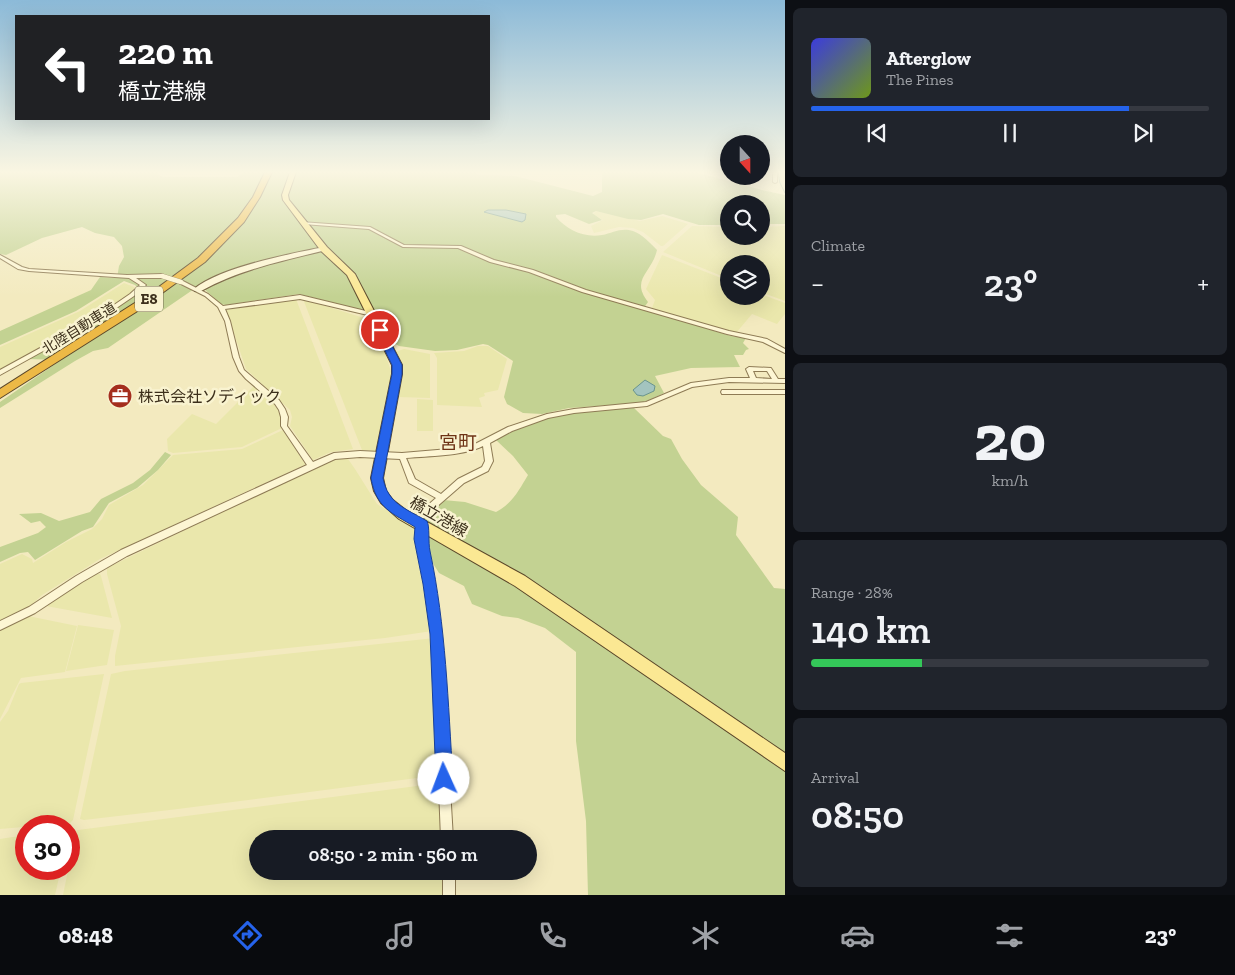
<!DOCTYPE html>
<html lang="en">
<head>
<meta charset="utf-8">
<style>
  body { margin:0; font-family:"Zilla Slab","Noto Sans JP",serif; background:#20242c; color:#f1f3f6; height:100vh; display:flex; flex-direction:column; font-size:19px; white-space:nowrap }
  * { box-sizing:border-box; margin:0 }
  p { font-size:16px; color:#9ea1a6 }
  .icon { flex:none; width:28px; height:28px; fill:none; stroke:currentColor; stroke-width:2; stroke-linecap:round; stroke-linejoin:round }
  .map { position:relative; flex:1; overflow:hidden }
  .details { display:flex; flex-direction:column; gap:8px; padding:8px; background:#0d0f14; width:450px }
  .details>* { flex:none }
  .banner { position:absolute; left:15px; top:15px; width:475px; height:105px; border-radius:0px; box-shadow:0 5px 20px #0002; background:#202124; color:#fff; overflow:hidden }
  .needle { width:32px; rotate:159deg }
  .fabs { position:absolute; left:720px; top:135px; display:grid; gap:10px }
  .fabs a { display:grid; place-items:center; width:50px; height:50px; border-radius:50%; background:#171b24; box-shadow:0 5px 20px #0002; font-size:25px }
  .speed { position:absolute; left:15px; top:815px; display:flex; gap:10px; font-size:25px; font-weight:700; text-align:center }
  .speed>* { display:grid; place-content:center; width:65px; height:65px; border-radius:50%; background:#171b24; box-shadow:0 5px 20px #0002; line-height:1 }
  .speed .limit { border:8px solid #d22; background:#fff; color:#111 }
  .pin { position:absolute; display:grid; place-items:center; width:42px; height:42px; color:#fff; margin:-21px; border:2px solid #fff; border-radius:50%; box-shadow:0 1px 5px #0007 }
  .me { position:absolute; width:55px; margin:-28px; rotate:358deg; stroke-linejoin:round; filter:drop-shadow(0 0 4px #0008) }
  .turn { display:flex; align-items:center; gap:18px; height:105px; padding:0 20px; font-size:22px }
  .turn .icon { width:65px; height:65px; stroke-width:2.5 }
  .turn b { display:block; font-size:35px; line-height:42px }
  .big { font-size:38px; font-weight:600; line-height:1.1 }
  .details .widget { flex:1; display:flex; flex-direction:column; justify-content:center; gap:8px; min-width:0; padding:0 18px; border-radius:8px; background:#20242c }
  .details .dial { align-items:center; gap:0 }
  .dial b { font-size:65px; line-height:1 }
  .song { display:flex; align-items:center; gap:15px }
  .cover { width:60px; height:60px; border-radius:8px; background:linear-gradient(135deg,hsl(240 70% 55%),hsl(80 70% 35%)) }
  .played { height:5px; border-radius:2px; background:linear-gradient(90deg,#2563eb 80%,#363941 80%) }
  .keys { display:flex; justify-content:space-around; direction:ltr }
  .heat { display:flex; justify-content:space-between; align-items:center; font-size:28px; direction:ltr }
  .charge { height:8px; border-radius:4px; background:linear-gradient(90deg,#34c759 28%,#363941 0) }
  .trip { position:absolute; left:249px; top:830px; width:288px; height:50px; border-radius:25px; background:#171b24; box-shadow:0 5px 20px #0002; font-weight:600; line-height:50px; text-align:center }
  .tabs { display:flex; height:80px; justify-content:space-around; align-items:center; background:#090b0e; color:#9ea1a6 }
  .tabs .icon { width:35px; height:35px }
  .tabs .active { color:#2563eb }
  .tabs b { font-size:22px; color:#f1f3f6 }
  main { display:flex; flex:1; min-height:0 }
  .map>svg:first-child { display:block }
  .farmland { fill:#eae7ac }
  .green { fill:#c3d292 }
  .water { fill:#a3c4bf; stroke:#69948e }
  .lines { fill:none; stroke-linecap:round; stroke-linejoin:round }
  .stream { stroke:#69948e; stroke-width:1 }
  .street-casing { stroke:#8e7b55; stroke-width:2 }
  .secondary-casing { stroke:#705b38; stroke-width:2 }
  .primary-casing { stroke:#5b472a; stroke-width:2 }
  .highway-casing { stroke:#5b472a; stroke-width:2 }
  .street { fill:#fdf6d4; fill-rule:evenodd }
  .secondary { fill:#fdf6d4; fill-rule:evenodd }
  .primary { fill:#fbe893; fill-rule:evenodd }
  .highway { fill:#edb946; fill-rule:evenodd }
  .street-bridge-casing { stroke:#8e7b55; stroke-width:5.5; stroke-linecap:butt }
  .street-bridge { stroke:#fdf6d4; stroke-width:4.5 }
  .route { fill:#2563eb; stroke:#184099 }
  .labels { text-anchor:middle; stroke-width:5; stroke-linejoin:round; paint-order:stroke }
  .far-street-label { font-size:14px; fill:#3c2f1b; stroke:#f9f3d0 }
  .shield { fill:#f9f3d0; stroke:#756a51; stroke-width:1 }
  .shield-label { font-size:15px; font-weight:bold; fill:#3c2f1b }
  .poi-label { font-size:16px; fill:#3c2f1b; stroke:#f9f3d0; text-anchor:start }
  .street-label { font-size:16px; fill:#3c2f1b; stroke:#f9f3d0 }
  .quarter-label { font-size:19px; fill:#6e3316; stroke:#f9f3d0 }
</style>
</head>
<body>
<main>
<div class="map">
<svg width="785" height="895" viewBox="0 0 785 895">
  <rect width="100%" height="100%" fill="#f3eabf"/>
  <!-- farmland -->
  <path class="farmland" d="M596,211L640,221L662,216L688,224L663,246H661L643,232L633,228L619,227L594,233L591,226L603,220L593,214Z
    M692,226L729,227V236H761V227L785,226V301L761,292V264H729V279L663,252Z
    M662,255L729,281V296H761V294L785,303V314L777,324L752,314L736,333L653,309L652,308L655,300L646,289Z
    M124,283L134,287L137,290L96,318L0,371V347L80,311Z
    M296,299L353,449L331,452L313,460L290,426L292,417L290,410L246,369L226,310Z
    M303,299L364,318L381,349L385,352L392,375L377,450L374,451L362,450Z
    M478,346H488L507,359L498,390L484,393L485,396L479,398L482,407L437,405V358L434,353L464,351Z
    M404,349L430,354V398L398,397L402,369L395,352Z
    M255,385L280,411L282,414V428L242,447L173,453L168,451L167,439L192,414L216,424Z
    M417,399L433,400V431H417Z
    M283,430L305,464L304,465L100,559L42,595L25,611L0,623V564L22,554L32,559L33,563L66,542L92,529L102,519L109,505L143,485L173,455L242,449Z
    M344,458L348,459L355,469L377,504L416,529L434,625L432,631L385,638L115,666V656L121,626L107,574V568L323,463Z
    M96,574H100L101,576L112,618L46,606Z
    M28,616L77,626L65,672L21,678L0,719V630Z
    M78,625L114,630L107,665L66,671Z
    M435,638L440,775L178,809L84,820L80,819L111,674L125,671Z
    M104,674L73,820L70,823L0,829V722L8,711L19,684L21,683Z
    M440,783L444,839H258V871H445L446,895H63L76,831L78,830Z
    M26,835V869H61L55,895H0V839Z"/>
  <!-- green -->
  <path class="green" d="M0,172H157L158,175L163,177H237L244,172H473L479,175L515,176L593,196L602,192V172H695L766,191L785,195V224H761V204H729V225H699L663,214L641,220L628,219L596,211L592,213L602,220L589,224L565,214L556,215V217C567,230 584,238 602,235C613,233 621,227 633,231C642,234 650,243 657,250C652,273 630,279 648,302L643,309L731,336L746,338L743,343L749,349L746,350L743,355H734L740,367L691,368L655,376L664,393L652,399L640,403L569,408L542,414L523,413L507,404L504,397L513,361L488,345L483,344L457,350L435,351L399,346L387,339L374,313L299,294L226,305L221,304L203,288L194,289L108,348L93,351L75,361L0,408V402L61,360L27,359L48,349L140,290L135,285L124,281L76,311L0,345V331L91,290L100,277L117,278L119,266L124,257L122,246L114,237L95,233L82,227L42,238L6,255L0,254Z
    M634,408L663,436L671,439L682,459L701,485L738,517L736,535L774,588L785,589V895H588L586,821L576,741V652L545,628L518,618L502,616L472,604L464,586L439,573L427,554L421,519L443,500L465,502L496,512C512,504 519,490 528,475L513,456L496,440C536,414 587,410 634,408Z
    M165,452L171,455L158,470L137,488L109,503L93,527L82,531L35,560L28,552L20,553L0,562V547L38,533L46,527L40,521L31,523L19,514L41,513L59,521L90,512L101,499L133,483L150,470Z"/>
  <!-- water -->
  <path class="water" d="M488,210H506L526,214L525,220L522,222L484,212Z
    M645,380L655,386L654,391L643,396L637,395L633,390Z"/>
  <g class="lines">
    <!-- stream -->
    <path class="stream" d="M778,172L780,183L785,193"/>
    <defs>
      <path id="street" d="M773,172H777V182L775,183L773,182Z
        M301,222L370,227L404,245L461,246L494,260L533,270L586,290L729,331L767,339L785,349V353L763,342L727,334L582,292L529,272L490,262L458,248L403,247L369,229L303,224L301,223Z
        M0,255L22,267L29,269L127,275L162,274L165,276L162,278H136L146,285L134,296L99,320L0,375V370L95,318L130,294L140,285L129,278L29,271L18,269L0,258Z
        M181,280L208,294L223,306L300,295L374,313L375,314L372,316L300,299L225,309L230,321L239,357L244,370L279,400L285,409L288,417L287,426L313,462L334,453L360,451L402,453L449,449L475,444L508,427L547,414L574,409L646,402L691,383L729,378H750L746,369L749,367L771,368L778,379H785V383L729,382L692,387L647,406L574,413L548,418L512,431L490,443L493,461L488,471L464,483L418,523L415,524L412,523L411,521L412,519L436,498L409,483L400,459L360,457L335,459L127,556L82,582L35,613L0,630V621L29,607L76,576L121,550L307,465L281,426V417L279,410L275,404L246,379L239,371L233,357L225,321L218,307L205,296L179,283L178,282ZM753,371H767L772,379L756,378ZM483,446L485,461L482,467L458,479L441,494L415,479L406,458C428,456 464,456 483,446Z
        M722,390H785V394H722L721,392Z
        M422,522L425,523L426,525L425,539L434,584L441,634L453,839H441L433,634L426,584L417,539L419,523Z
        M443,871H455V895H443Z"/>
      <path id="secondary" d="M324,247L326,248V250C283,261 241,269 201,291H195L194,289C220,267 290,254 324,247Z"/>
      <path id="primary" d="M290,172H296L288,195L289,200L327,247L355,274L402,365V374L383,478L386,491L393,500L407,511L525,576L785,753V771L515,586L399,519L381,503L374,491L371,478L392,374V365L347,275L321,251L283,200L282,195Z"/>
      <path id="highway" d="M265,172H272L260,197L244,222L205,262L136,312L0,398V389L152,292L198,258L238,218L253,197Z"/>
    </defs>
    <!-- street casing -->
    <use href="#street" class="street-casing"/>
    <!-- secondary casing -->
    <use href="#secondary" class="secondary-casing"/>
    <!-- primary casing -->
    <use href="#primary" class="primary-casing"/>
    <!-- highway casing -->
    <use href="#highway" class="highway-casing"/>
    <!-- street -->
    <use href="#street" class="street"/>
    <!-- secondary -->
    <use href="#secondary" class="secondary"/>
    <!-- primary -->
    <use href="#primary" class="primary"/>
    <!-- highway -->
    <use href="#highway" class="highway"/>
    <defs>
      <path id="street-bridge" d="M162,276L181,282"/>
    </defs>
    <!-- street-bridge casing -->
    <use href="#street-bridge" class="street-bridge-casing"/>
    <!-- street-bridge -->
    <use href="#street-bridge" class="street-bridge"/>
  </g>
  <!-- sky -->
  <linearGradient id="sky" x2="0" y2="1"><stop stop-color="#8cbad8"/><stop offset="0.58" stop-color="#faf6e2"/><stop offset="1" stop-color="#faf6e2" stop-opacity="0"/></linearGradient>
  <rect width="785" height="297" fill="url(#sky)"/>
  <!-- route -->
  <path class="route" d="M380,327L384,330L402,365V374L383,478C388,504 405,508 427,521C430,527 428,542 430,551C446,626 448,703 453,779L450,785L444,788L438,785L436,779L430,634L423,584L414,539L415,527C392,513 376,508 371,478L392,374V365L375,330Z"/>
  <!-- icons -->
  <defs>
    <symbol id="office-disc" viewBox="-11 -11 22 22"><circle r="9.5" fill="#a42e1e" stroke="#f9f3d0"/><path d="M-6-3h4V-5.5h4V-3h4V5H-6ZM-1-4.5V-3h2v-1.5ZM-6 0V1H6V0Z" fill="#fff"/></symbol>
  </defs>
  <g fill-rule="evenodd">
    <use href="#office-disc" x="106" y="382" width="28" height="28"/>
  </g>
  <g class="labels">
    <!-- far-street labels -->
    <g class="far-street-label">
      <text transform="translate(79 328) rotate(-32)" y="5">北陸自動車道</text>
    </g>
    <!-- shield labels -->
    <rect class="shield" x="135" y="286.5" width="28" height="25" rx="4"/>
    <g class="shield-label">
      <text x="149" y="304">E8</text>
    </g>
    <!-- poi labels -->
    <g class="poi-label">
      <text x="138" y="402">株式会社ソディック</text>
    </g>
    <!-- street labels -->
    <g class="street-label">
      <text transform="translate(439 516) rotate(30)" y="6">橋立港線</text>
    </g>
    <!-- quarter labels -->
    <g class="quarter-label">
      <text x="458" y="449">宮町</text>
    </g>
  </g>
</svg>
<div class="fabs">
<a><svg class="needle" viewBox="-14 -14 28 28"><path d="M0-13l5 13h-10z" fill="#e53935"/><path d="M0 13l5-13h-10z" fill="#9ea1a6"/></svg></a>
<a><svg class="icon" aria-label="search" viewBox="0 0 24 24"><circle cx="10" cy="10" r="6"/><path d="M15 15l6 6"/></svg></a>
<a><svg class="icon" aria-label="layers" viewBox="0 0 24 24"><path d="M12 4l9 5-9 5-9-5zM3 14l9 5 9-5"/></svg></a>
</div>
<div class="speed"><div class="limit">30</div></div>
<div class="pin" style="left:380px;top:330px;background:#d93025"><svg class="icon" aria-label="arrive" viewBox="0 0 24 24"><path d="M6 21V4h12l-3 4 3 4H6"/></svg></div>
<svg class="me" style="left:444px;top:779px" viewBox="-20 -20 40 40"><circle r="19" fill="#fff"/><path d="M0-13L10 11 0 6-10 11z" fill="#2563eb"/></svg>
<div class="trip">08:50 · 2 min · 560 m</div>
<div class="banner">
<div class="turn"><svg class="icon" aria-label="left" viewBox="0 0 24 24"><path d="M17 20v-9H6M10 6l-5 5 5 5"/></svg><div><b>220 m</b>橋立港線</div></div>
</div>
</div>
<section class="details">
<div class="widget">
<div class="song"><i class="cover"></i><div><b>Afterglow</b><p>The Pines</p></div></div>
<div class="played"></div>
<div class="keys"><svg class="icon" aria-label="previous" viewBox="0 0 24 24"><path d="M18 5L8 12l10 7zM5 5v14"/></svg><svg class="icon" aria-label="pause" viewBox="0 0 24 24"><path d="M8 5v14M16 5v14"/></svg><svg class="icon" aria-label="next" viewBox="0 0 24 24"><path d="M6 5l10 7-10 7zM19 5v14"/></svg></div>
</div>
<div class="widget"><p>Climate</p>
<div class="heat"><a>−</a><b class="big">23°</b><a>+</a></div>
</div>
<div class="widget dial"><b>20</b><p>km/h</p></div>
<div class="widget"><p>Range · 28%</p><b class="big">140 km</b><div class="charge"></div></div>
<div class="widget"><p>Arrival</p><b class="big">08:50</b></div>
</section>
</main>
<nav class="tabs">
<b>08:48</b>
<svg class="icon active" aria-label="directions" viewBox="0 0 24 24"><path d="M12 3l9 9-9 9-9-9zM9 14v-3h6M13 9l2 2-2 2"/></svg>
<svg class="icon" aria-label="music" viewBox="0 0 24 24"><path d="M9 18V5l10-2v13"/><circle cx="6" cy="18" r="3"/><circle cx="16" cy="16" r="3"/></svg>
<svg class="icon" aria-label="phone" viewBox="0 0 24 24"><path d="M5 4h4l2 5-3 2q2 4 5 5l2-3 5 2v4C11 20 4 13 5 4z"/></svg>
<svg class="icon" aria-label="climate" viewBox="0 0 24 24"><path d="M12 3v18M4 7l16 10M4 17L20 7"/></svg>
<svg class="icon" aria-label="car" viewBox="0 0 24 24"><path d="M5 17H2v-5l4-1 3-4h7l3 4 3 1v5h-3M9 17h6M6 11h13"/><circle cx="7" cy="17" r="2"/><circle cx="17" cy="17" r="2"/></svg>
<svg class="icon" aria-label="filters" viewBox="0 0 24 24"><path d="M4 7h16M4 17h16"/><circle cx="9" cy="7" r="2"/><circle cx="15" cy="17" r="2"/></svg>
<b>23°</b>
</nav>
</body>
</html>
